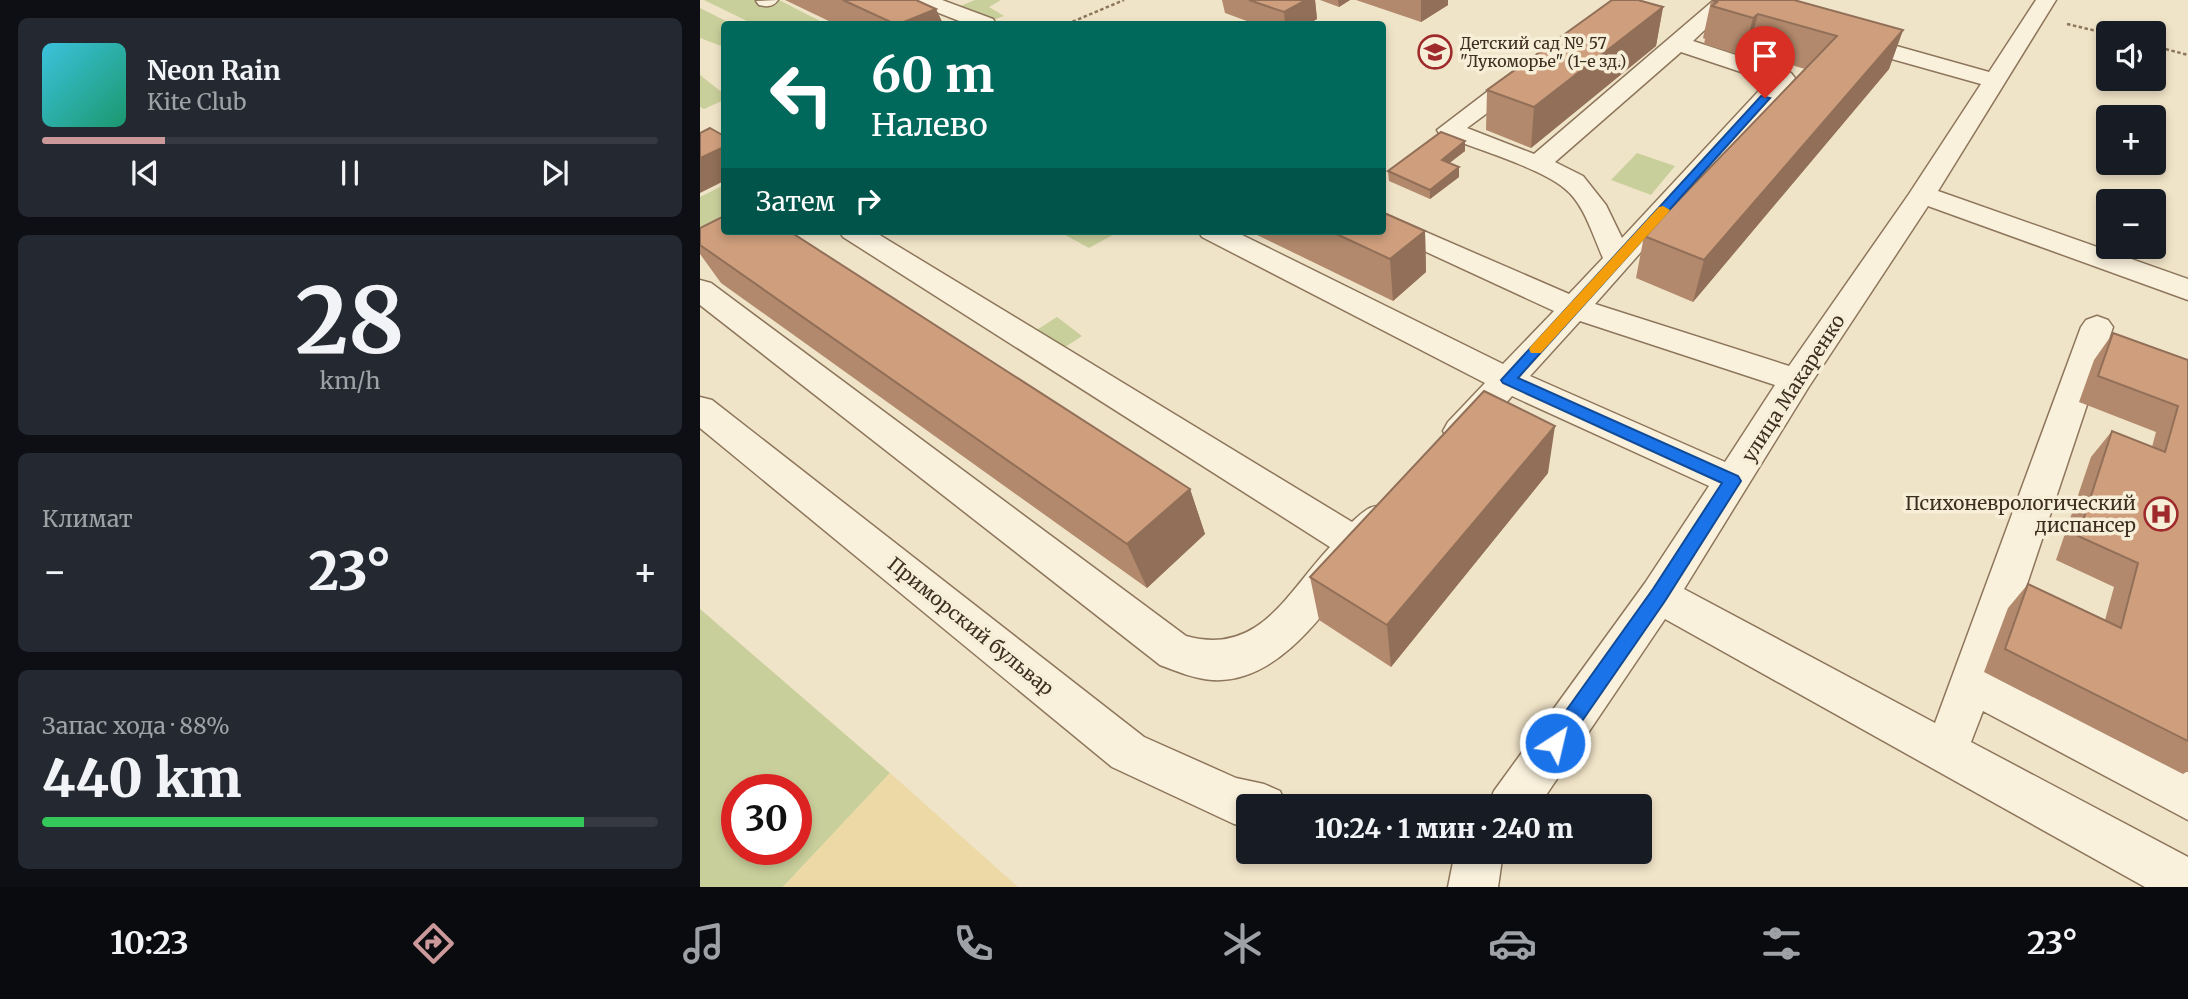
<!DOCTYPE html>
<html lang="ru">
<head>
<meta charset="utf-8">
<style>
  body { margin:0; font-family:Merriweather,serif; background:#242831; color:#f1f3f6; height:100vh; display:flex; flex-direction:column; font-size:26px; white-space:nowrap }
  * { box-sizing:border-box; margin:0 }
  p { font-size:23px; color:#9ea1a6 }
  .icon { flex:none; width:38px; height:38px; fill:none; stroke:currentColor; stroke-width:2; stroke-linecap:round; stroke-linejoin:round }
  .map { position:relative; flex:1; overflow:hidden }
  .sheet { display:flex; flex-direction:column; gap:18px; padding:18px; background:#0d0f14; width:700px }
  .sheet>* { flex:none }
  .top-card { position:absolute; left:21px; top:21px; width:665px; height:214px; border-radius:7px; box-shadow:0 4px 10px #0003; background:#00695c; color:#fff; overflow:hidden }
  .fabs { position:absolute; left:1396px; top:21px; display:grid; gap:14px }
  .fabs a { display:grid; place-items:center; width:70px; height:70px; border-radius:7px; background:#171b24; box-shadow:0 4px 10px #0003; font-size:35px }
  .speed { position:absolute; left:21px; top:774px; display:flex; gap:14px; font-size:35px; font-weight:700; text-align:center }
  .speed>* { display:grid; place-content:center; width:91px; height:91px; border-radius:50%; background:#171b24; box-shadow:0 4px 10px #0003; line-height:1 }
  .speed .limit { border:10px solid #d22; background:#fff; color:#111 }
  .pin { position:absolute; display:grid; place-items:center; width:60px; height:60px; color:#fff; margin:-72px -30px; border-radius:50% 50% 50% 0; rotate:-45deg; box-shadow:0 0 7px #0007 }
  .pin .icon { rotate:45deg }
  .me { position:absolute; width:77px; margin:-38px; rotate:35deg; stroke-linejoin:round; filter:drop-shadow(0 0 5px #0008) }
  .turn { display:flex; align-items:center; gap:24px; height:147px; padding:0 35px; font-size:32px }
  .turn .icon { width:91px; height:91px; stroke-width:2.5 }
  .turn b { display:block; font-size:49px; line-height:60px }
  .then { display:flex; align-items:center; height:66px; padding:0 35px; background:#0003; gap:14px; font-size:26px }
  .big { font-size:52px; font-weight:800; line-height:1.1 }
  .sheet .widget { flex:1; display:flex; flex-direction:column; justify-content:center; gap:10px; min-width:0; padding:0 24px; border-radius:10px; background:#242831 }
  .sheet .dial { align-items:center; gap:0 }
  .dial b { font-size:91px; line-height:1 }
  .song { display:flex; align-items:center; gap:21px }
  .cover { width:84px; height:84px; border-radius:10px; background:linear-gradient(135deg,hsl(190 70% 55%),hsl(160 70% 35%)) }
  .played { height:7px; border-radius:4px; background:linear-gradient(90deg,#cc999b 20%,#363941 20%) }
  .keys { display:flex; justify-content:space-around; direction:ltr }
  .heat { display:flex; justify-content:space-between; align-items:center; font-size:38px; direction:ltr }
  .charge { height:10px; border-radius:5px; background:linear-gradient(90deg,#34c759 88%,#363941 0) }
  .trip { position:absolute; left:536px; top:794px; width:416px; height:70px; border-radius:7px; background:#171b24; box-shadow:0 4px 10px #0003; font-weight:800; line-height:70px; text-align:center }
  .dock { display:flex; height:112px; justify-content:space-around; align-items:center; background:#090b0e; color:#9ea1a6 }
  .dock .icon { width:49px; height:49px }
  .dock .active { color:#cc999b }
  .dock b { font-size:32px; color:#f1f3f6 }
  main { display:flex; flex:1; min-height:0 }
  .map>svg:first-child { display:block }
  .green { fill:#c9cf9b; fill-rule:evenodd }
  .sand { fill:#ecd9a5 }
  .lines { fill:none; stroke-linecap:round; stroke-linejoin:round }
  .minor-casing { stroke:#8d765c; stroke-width:3 }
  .path { stroke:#8d765c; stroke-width:2.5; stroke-dasharray:3.5 2.5; stroke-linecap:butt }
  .minor { fill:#faf1dc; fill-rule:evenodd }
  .wall { fill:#b2896c }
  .shaded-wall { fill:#916f58 }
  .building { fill:#cf9f7d; stroke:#916f58; stroke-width:2 }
  .route { fill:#1a73e8; stroke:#114b97; stroke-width:2 }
  .slow { fill:#f59e0b }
  .labels { text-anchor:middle; stroke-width:7; stroke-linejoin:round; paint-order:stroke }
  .far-poi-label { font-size:16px; fill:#3d2e20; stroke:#f7eed8; text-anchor:start }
  .street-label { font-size:19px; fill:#3d2e20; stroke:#f7eed8 }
  .poi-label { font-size:19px; fill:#3d2e20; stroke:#f7eed8; text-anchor:end }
</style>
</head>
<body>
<main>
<section class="sheet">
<div class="widget">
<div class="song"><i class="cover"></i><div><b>Neon Rain</b><p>Kite Club</p></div></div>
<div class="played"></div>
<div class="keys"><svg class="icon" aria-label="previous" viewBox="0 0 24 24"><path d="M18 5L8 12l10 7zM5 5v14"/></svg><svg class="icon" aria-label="pause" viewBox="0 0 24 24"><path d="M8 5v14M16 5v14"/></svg><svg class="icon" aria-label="next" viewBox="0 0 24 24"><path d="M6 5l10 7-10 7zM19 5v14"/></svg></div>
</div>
<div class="widget dial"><b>28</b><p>km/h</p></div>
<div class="widget"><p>Климат</p>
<div class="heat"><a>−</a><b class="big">23°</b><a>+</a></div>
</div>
<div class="widget"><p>Запас хода · 88%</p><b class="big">440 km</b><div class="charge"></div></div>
</section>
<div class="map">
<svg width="1488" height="887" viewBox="0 0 1488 887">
  <rect width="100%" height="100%" fill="#f0e4c8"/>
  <!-- green -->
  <path class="green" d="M4,0H79L126,24H53Z
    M275,0H301L289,7L304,16C276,27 267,27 240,14Z
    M0,8L32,24H24V47L0,38Z
    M0,75L24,94V100L4,109L0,107Z
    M937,153L975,166L951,195L911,180Z
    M24,185V230L0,243V197Z
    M358,231H420L389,248Z
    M357,317L382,336L362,349L335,331Z
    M0,609L190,773L83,887H0ZM37,789H96V849H37Z"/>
  <!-- sand -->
  <path class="sand" d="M190,773L318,887H83Z"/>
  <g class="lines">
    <defs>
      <path id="minor" d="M78,0C73,7 67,7 59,5L56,1Z
        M213,0H242L293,19L296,24H267L216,4Z
        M1014,0H1030L1032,4L993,41L1091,73L1095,78L895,304L1089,366L1209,194L1281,84L1142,45L1139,40L1142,35L1150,33L1289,72L1336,0H1356L1238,191L1488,279V300L1228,206L1108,388L984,589L1235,723L1381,327L1386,320L1397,316L1408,320L1413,327L1297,674L1488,772V820L1283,711L1271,742L1488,857V887H1445L965,619L838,807H787L794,791L945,583L1009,486L812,396C795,415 777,449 748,440L743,431L748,422L785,383L502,237L498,231H534L803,364L854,311L681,231L682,213L869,294L903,258C893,236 884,203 864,188C840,168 772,147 740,135L737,130L817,69H833L837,74L833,79L767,128L834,154ZM981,52L1068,81L922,238L906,205L883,176L855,162ZM880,321L1075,385L1025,462L830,376Z
        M139,231H173L652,522C666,509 673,502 692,508L698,519C690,533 677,553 662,558L657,570C623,615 576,684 512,680C495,679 476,671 460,665L0,305V280L11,283L486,636C560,657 588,591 630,547L143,237Z
        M0,397L12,400L444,737L536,778L564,784L580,791L587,807H548V827L534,824L412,767L0,428Z
        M755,852H803L798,887H748Z"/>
    </defs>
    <!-- minor casing -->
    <use href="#minor" class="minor-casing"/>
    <!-- path -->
    <path class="path" d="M367,24L424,0
      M1367,24L1409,34
      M1454,46L1488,55"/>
    <!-- minor -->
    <use href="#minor" class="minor"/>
  </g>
  <!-- wall -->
  <path class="wall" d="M85,0H216L236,9L243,24H135Z
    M522,0H615L617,19L608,24H555L525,13Z
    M620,0H650L639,7Z
    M656,0H748V5L721,22Z
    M1011,1L1203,30L1189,69L993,302L936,278L944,236L1105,69L1048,52L1043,56L1004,44L1005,39L1003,38Z
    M963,7L956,46L831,148L786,130L787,90Z
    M765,141V151L749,163L759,167V177L730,199L689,181L688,171Z
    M0,228L490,489L505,534L447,588L21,283L0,254Z
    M549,231H725L726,272L693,301Z
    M1413,333L1488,360V771L1483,774L1284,672L1308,608L1328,584L1405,620L1414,587L1356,560L1391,457L1412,431L1452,447L1456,432L1379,402L1394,360Z
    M848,473L691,667L619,620L610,577Z"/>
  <!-- shaded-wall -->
  <path class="shaded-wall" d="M606,0H615L617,19L608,24H585L584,12Z
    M638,0H650L639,7Z
    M721,0H748V5L721,22Z
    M963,7L956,46L831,148L834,107Z
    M236,9L243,24H199Z
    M1058,14L1048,52L1043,56L1053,18Z
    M1203,30L1189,69L993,302L1004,260Z
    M765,141V151L742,169V160Z
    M24,147V181L0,193V158Z
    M759,167V177L730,199V190Z
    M725,231L726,272L693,301L690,259Z
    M855,426L848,473L691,667L687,625Z
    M490,489L505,534L447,588L427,544Z"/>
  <!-- building -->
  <path class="building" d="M143,0H216L236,9L199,24H195Z
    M549,0H606L584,12Z
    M912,0H938L963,7L834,107L787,90Z
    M1012,0H1094L1203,30L1004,260L944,236L1137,36L1058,14L1053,18L1012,6L1017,2Z
    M10,128L24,136V147L0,158V133Z
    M741,132L765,141L742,160L759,167L730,190L688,171Z
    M682,212L725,231L690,259L630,231H682Z
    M24,216V231H89L490,489L427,544L0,245V228Z
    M1413,333L1488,360V741L1305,649L1328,584L1421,628L1438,563L1378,536L1412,431L1465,452L1478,406L1398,376Z
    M784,391L855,426L687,625L610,577Z"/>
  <!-- route -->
  <path class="route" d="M1061,96L1070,98L818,378L1038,476L1041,481L965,601L862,750L855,753L848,750L845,743L848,736L953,589L1022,483L803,383L801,380Z"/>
  <!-- slow -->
  <path class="slow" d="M963,206L970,210L968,213L841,353H831L829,349L831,346L959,207Z"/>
  <!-- icons -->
  <defs>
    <symbol id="school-ring" viewBox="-11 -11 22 22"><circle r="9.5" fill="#f7eed8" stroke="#9e2a2b" stroke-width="1.5"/><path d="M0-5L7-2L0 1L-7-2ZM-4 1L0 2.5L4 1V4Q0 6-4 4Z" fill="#9e2a2b"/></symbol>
    <symbol id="hospital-ring" viewBox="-11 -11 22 22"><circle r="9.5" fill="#f7eed8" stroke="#9e2a2b" stroke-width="1.5"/><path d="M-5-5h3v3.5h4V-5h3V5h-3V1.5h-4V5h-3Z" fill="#9e2a2b"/></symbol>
  </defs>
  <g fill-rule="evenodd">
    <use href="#school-ring" x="716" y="33" width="38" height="38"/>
    <use href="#hospital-ring" x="1442" y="495" width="38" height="38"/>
  </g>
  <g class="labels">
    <!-- far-poi labels -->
    <g class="far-poi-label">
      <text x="760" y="49">Детский сад № 57<tspan x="760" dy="18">"Лукоморье" (1-е зд.)</tspan></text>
    </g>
    <!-- street labels -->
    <g class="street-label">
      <text transform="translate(1093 388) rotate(-57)" y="7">улица Макаренко</text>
      <text transform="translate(271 626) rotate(39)" y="7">Приморский бульвар</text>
    </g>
    <!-- poi labels -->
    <g class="poi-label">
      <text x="1436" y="510">Психоневрологический<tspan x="1436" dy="22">диспансер</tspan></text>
    </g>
  </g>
</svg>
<div class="fabs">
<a><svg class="icon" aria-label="sound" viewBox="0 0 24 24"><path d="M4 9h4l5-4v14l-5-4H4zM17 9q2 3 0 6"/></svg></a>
<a>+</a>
<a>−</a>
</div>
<div class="speed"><div class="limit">30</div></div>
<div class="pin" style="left:1065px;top:98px;background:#d93025"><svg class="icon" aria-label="arrive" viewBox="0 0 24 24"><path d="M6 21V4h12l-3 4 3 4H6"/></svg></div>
<svg class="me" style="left:855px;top:743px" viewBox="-20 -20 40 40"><circle r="17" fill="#1a73e8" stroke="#fff" stroke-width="3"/><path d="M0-11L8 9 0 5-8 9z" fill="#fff"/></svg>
<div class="trip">10:24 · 1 мин · 240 m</div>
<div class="top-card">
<div class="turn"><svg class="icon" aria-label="left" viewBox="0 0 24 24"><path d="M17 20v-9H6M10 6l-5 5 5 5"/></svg><div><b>60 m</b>Налево</div></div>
<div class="then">Затем<svg class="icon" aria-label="right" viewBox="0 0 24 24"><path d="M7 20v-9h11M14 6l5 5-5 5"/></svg></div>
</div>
</div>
</main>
<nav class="dock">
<b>10:23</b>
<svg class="icon active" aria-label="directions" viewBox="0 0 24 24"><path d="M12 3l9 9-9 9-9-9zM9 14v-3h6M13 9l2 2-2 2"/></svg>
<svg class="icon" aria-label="music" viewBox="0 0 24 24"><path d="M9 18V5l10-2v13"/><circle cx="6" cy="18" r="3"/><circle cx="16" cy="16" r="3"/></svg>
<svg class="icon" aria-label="phone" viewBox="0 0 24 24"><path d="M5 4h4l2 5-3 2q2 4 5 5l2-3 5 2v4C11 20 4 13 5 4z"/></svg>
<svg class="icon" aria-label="climate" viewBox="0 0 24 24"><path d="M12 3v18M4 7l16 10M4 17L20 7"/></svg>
<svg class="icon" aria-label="car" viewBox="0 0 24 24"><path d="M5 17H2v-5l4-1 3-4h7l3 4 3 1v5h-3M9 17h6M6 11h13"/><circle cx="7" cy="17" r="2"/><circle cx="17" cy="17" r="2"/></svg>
<svg class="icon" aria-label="filters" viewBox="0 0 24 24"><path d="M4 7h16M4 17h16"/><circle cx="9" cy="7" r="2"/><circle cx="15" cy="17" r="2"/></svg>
<b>23°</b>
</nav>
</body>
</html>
